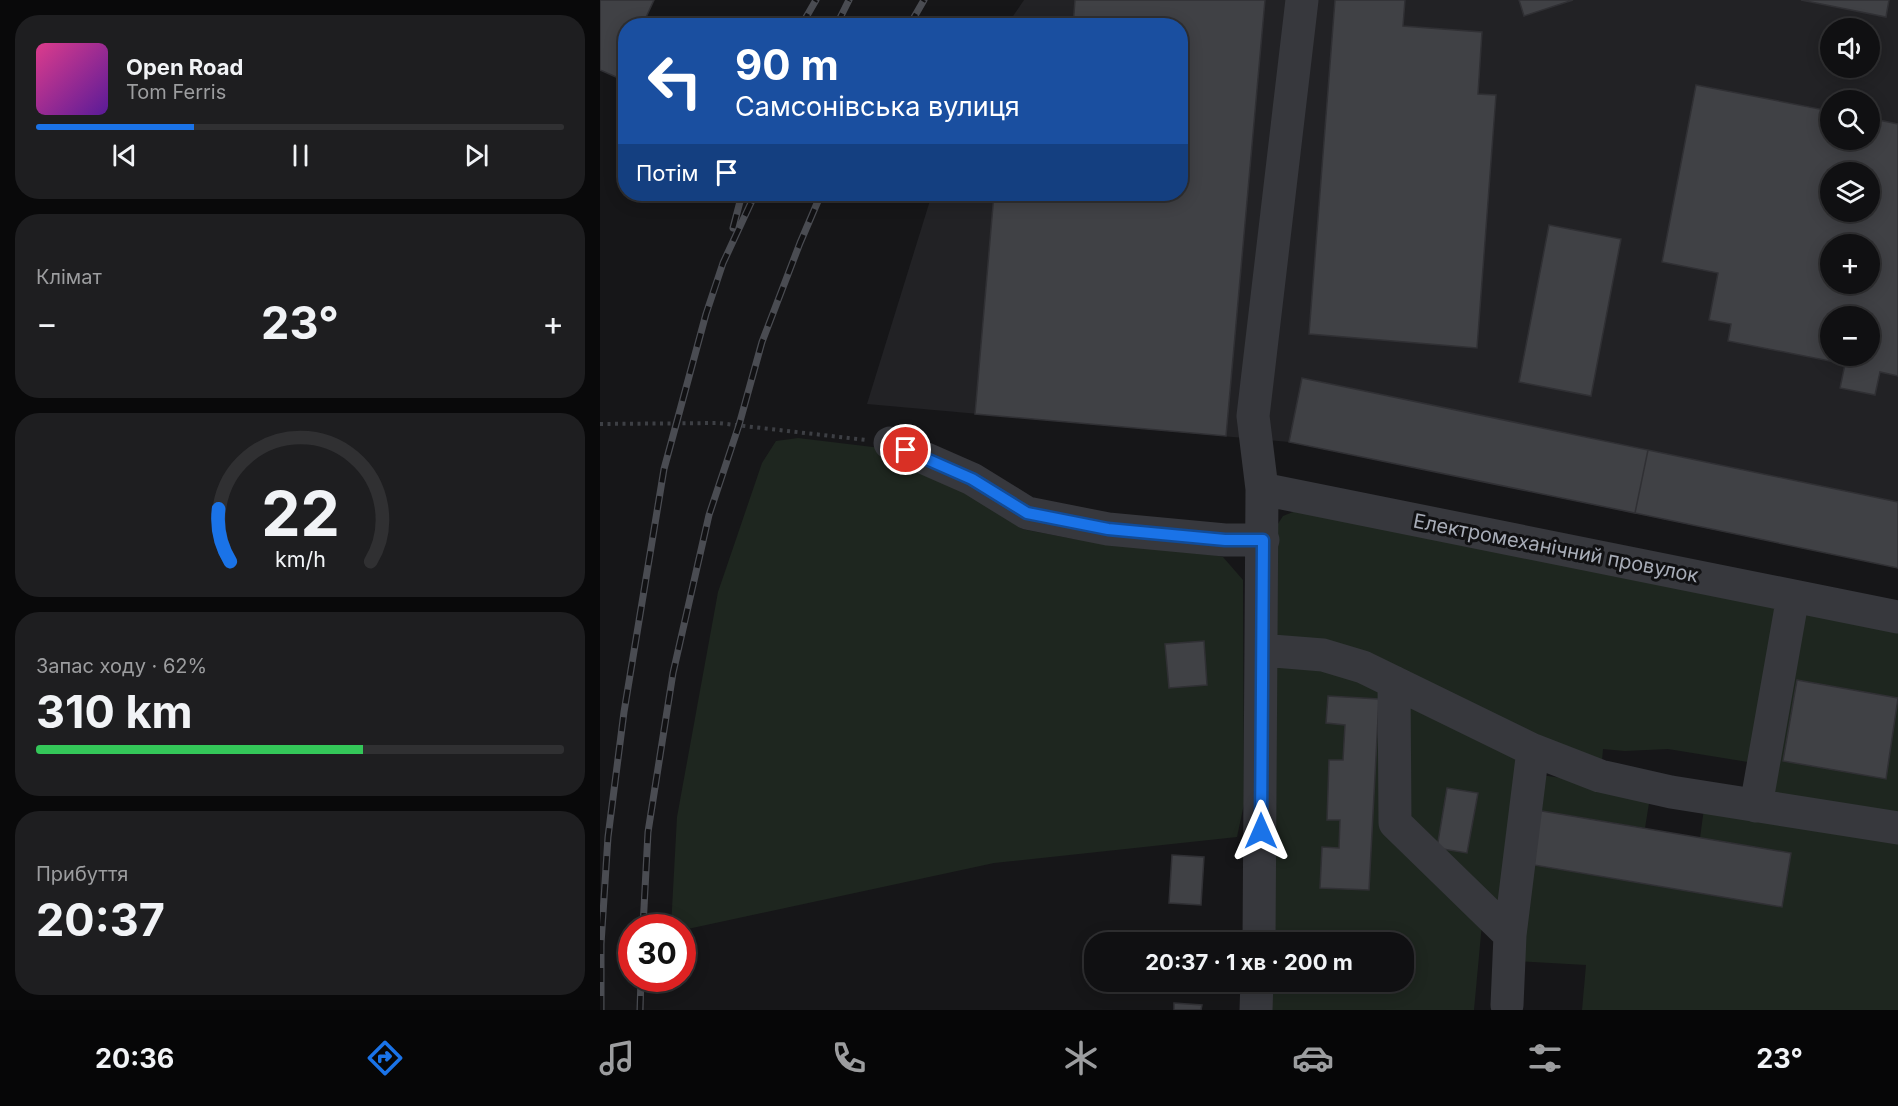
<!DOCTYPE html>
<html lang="uk">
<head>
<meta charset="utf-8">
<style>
  body { margin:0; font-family:Inter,sans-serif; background:#1e1e20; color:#f1f3f6; height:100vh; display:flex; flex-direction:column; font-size:22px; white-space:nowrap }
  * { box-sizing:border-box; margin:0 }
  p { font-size:20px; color:#9c9d9f }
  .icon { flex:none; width:33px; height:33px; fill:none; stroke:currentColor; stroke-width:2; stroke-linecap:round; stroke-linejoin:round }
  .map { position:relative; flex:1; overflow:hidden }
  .panel { display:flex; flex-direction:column; gap:15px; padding:15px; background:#09090a; width:600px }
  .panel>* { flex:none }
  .guide { position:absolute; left:18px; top:18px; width:570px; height:183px; border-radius:24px; box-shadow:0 3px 15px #0003,0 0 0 2px #303032; background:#1a4fa0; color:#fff; overflow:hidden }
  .fabs { position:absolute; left:1220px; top:18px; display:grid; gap:12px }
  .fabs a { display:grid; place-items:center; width:60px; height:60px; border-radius:50%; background:#101012; box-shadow:0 3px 15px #0003,0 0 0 2px #303032; font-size:30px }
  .speed { position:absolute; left:18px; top:914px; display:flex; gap:12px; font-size:30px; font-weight:700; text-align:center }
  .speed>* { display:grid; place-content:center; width:78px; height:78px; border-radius:50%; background:#101012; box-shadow:0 3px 15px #0003,0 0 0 2px #303032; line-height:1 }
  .speed .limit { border:9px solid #d22; background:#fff; color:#111 }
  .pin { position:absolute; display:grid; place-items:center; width:51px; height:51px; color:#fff; margin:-26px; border:3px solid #fff; border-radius:50%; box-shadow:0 2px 6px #0007 }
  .me { position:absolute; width:66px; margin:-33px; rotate:0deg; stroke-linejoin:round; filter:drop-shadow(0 0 4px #0008) }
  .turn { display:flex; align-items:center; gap:21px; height:126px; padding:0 18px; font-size:27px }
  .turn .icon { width:78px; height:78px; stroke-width:2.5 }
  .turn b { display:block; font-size:42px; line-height:51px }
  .then { display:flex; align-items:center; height:57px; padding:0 18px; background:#0003; gap:12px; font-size:22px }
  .big { font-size:45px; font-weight:700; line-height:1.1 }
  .panel .card { flex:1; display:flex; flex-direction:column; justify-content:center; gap:9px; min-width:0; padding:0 21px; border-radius:24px; background:#1e1e20 }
  .panel .dial { align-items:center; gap:0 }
  .dial svg { height:156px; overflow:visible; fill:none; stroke:#303032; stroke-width:7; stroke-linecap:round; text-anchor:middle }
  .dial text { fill:#f1f3f6; stroke:none }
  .song { display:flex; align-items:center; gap:18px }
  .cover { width:72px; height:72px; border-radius:9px; background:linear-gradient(135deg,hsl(330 70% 55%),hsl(270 70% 35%)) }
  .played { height:6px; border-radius:3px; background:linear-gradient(90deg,#1a73e8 30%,#303032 30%) }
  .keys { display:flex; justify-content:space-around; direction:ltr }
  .heat { display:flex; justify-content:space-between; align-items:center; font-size:33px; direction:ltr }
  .charge { height:9px; border-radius:4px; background:linear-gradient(90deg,#34c759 62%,#303032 0) }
  .trip { position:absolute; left:484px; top:932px; width:330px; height:60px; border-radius:24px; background:#101012; box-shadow:0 3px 15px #0003,0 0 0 2px #303032; font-weight:700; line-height:60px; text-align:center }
  .tabs { display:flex; height:96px; justify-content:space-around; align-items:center; background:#060607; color:#9c9d9f }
  .tabs .icon { width:42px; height:42px }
  .tabs .on { color:#1a73e8 }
  .tabs b { font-size:27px; color:#f1f3f6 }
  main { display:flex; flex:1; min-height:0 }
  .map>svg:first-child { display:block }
  .built { fill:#222225; fill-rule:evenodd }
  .green { fill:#1e261f }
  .building { fill:#404145; stroke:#303034; stroke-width:1.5; fill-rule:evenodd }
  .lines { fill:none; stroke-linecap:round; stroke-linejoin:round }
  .path { stroke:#3d3f44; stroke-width:4; stroke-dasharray:3 4.5; stroke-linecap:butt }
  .minor { stroke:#37383d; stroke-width:33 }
  .rail-casing { stroke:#4a4c52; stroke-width:7 }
  .rail { stroke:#111113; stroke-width:4.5; stroke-dasharray:14; stroke-linecap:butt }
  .route-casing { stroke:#114b97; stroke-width:15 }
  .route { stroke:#1a73e8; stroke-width:10 }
  .labels { text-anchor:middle; stroke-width:6; stroke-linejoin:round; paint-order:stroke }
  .street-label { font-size:20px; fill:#a8adb8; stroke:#111113 }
</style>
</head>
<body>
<main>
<section class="panel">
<div class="card">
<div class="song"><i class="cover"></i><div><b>Open Road</b><p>Tom Ferris</p></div></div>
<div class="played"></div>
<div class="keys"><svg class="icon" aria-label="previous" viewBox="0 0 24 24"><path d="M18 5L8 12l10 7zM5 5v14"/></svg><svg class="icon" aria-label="pause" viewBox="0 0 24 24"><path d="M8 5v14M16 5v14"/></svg><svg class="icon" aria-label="next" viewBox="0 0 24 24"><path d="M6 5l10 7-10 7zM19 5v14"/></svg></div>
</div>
<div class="card"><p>Клімат</p>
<div class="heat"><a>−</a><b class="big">23°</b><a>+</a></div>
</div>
<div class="card dial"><svg viewBox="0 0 100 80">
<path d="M14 69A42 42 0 1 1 86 69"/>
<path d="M14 69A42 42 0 0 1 8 42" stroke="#1a73e8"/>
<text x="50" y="56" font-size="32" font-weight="700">22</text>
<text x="50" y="72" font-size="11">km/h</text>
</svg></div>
<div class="card"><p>Запас ходу · 62%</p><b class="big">310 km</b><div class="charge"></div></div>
<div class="card"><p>Прибуття</p><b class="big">20:37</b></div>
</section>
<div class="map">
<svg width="1298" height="1010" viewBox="0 0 1298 1010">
  <rect width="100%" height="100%" fill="#161618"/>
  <!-- built -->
  <path class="built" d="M424,0H1298V568L689,442L267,404L332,194H580V26L407,25ZM1230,28H1269V68H1230ZM1230,100H1269V140H1230ZM1230,172H1269V212H1230ZM1230,244H1269V284H1230ZM1230,316H1269V356H1230Z"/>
  <!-- green -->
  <path class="green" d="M198,438L281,448L375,496L422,529L474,539L575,545L623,557L643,580L644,804L637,837L394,863L83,930L82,927H71L77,817L118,592L162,463L176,441Z
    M698,510L1298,627V824L1151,801L1154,763L1068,749L1025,751L1003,749L1001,773L926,740L910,903L884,902L874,1010H668V981H804V942H668L674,530L683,516Z
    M941,775L1051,791L1045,828L936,810Z
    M1105,801L1298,833V1010H982L986,965L916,961L928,864L1182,907L1191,853L1100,838Z"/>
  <!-- building -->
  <path class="building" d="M0,0H54L42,26H26V59L16,77L0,70Z
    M475,0H665L626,436L375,414L394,194H580V26H473Z
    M735,0H805L803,26L882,32L878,94L896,95L877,348L709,334Z
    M919,0H973L924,16Z
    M1201,0H1289L1286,17Z
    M1096,85L1230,111V140H1269V118L1298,124V376L1280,372L1275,395L1240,388L1245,364L1128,341L1131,324L1109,320L1118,273L1062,262ZM1230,172H1269V212H1230ZM1230,244H1269V284H1230ZM1230,316H1269V356H1230Z
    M949,225L1021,239L991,396L919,382Z
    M702,378L1048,450L1035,513L689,442Z
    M1048,450L1298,502V568L1035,513Z
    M604,641L607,685L569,688L565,644Z
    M1197,680L1298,698L1286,779L1183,761Z
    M728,696L779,699L769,890L720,888L722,847L739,848L740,820H727L729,760H743L745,725L726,723Z
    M847,788L878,793L867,853L837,848Z
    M936,810L1191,853L1182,907L928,864Z
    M572,855L604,857L601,905L569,903Z
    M574,1003L602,1005L601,1010H574Z"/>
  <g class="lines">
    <!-- path -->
    <path class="path" d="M0,424L118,423L266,440"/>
    <!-- minor -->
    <path class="minor" d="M290,443L372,479L427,513L508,529L625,540H663
      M662,489L653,416L702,0
      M661,650L723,655L763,667L933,750L1000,776L1071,792L1298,828
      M794,682L795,823L910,935L907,1005
      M1156,806L1193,596
      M910,935L933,750
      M659,942L662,489L1298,617
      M656,1010L657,981"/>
    <defs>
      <path id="rail" d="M201,26L216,0
        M236,26L249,0
        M309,26L324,0
        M133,228L142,194
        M43,927L48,832L73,673L109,515L139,425L162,342L200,243L221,194
        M1,1010V944L8,837L24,712L64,469L106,314L123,263L155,194
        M40,1010L41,978"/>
    </defs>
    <!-- rail casing -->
    <use href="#rail" class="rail-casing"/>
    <!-- rail -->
    <use href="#rail" class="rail"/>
  </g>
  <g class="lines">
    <defs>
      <path id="route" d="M306,450L372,479L427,513L508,529L625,540H663L661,831"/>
    </defs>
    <!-- route casing -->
    <use href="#route" class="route-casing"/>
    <!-- route -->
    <use href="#route" class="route"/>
  </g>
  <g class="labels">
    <!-- street labels -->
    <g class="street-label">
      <text transform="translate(956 548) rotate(11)" y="7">Електромеханічний провулок</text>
    </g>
  </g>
</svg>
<div class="fabs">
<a><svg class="icon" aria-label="sound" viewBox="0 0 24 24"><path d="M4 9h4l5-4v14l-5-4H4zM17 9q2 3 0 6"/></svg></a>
<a><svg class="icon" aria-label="search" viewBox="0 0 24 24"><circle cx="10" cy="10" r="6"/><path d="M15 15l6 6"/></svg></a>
<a><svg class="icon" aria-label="layers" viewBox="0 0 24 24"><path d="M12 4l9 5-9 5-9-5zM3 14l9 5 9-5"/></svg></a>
<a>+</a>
<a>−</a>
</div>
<div class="speed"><div class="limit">30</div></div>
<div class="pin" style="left:306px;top:450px;background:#d93025"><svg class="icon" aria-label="arrive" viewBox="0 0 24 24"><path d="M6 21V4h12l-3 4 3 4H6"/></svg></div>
<svg class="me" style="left:661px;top:831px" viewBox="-20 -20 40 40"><path d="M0-17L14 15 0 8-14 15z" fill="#1a73e8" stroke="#fff" stroke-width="4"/></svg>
<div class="trip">20:37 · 1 хв · 200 m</div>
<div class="guide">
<div class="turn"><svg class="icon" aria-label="left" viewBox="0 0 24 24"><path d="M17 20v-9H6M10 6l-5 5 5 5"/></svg><div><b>90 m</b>Самсонівська вулиця</div></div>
<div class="then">Потім<svg class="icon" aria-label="arrive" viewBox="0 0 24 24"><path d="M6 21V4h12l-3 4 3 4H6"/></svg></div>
</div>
</div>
</main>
<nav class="tabs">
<b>20:36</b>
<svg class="icon on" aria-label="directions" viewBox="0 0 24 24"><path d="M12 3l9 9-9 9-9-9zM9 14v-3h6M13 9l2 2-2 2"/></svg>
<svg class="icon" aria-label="music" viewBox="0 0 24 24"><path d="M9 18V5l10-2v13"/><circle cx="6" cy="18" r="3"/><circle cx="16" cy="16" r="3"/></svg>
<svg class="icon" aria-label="phone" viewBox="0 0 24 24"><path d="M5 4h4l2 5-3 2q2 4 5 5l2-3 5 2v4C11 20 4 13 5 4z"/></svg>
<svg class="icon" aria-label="climate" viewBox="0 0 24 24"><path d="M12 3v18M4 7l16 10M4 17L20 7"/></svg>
<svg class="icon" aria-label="car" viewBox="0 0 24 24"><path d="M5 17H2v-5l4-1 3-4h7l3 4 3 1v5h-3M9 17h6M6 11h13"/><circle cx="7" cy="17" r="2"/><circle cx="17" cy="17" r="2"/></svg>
<svg class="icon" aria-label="filters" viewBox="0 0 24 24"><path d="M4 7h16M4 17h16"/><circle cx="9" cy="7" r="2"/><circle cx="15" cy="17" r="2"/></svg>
<b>23°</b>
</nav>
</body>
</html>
